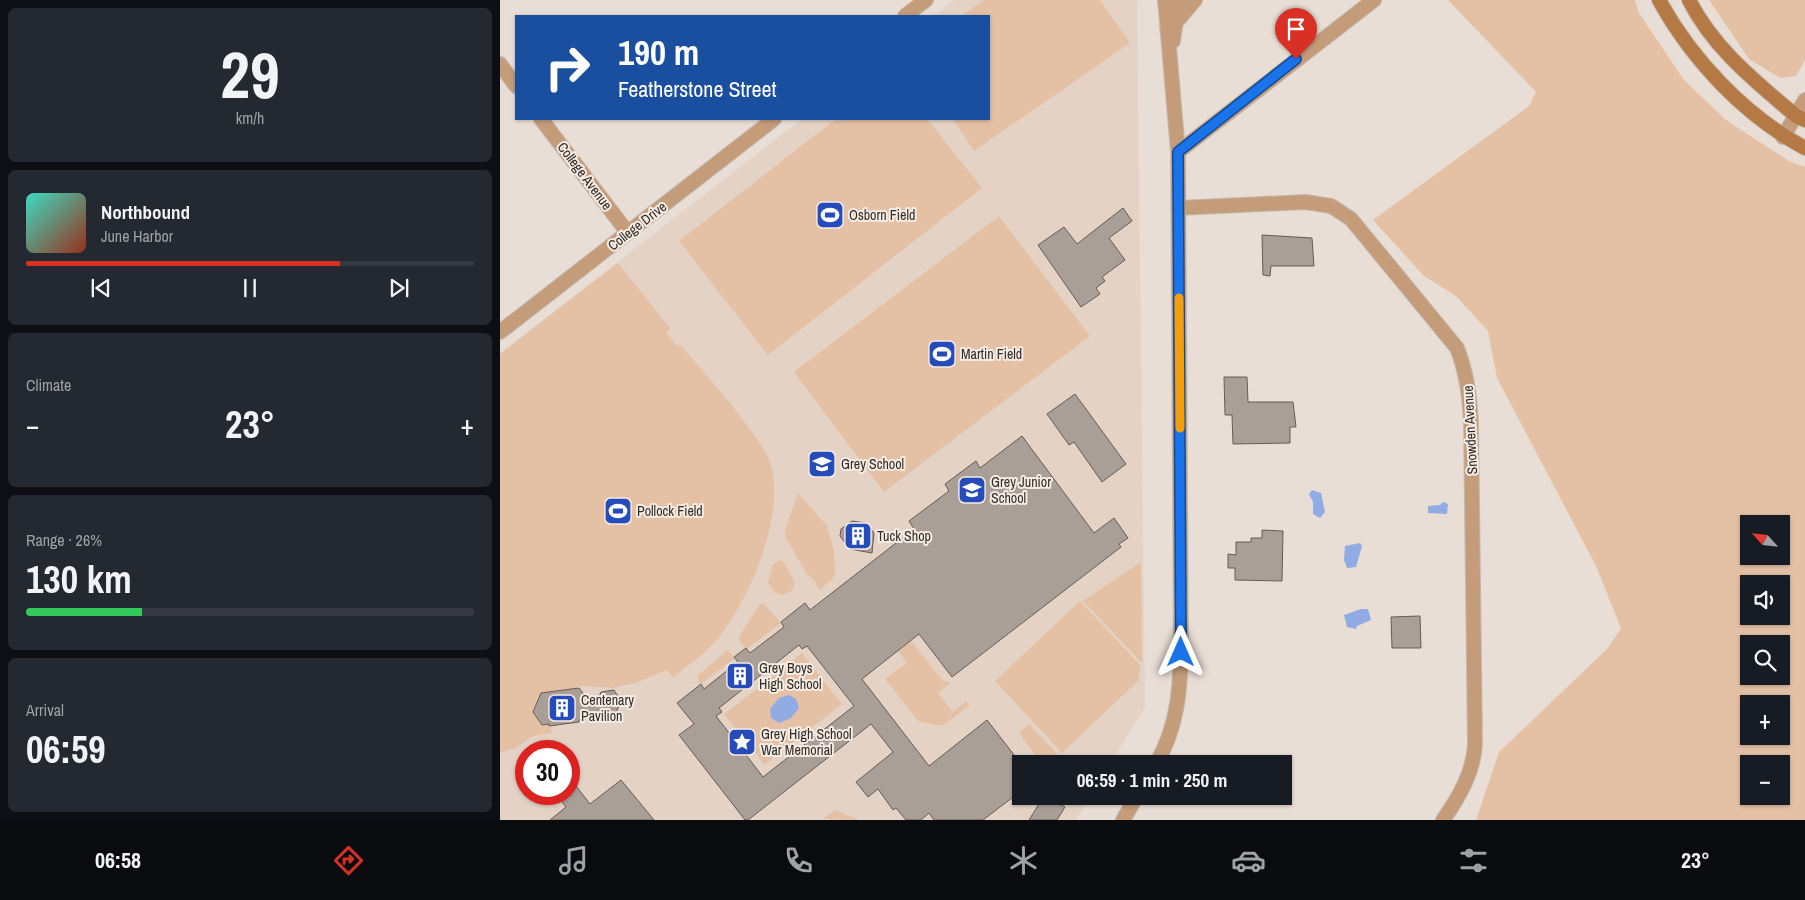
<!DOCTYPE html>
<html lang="en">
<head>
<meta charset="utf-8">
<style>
  body { margin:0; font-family:"Archivo Narrow",sans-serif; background:#242831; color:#f1f3f6; height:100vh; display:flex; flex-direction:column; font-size:19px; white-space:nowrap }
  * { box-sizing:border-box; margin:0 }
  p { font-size:16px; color:#9ea1a6 }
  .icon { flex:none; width:28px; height:28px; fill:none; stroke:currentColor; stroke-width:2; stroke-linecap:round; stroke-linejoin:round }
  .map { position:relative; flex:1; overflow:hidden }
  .sheet { display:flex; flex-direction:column; gap:8px; padding:8px; background:#0d0f14; width:500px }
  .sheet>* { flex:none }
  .top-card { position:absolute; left:15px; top:15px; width:475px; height:105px; border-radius:0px; box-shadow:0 1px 4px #0004; background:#1a4fa0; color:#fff; overflow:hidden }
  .needle { width:32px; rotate:297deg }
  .tools { position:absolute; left:1240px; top:515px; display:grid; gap:10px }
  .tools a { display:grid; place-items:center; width:50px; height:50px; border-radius:0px; background:#171b24; box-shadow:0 1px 4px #0004; font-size:25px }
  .speed { position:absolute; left:15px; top:740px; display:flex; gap:10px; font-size:25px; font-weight:700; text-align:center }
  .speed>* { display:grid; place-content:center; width:65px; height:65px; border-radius:50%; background:#171b24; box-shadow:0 1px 4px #0004; line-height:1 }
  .speed .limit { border:8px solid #d22; background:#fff; color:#111 }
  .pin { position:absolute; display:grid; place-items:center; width:42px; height:42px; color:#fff; margin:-51px -21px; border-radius:50% 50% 50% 0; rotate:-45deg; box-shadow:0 0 5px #0007 }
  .pin .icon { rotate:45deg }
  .me { position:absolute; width:55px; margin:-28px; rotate:0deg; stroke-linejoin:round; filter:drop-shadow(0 0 4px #0008) }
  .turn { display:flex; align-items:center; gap:18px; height:105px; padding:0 20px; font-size:22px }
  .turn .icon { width:65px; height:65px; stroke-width:2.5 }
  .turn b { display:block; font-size:35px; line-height:42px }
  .big { font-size:38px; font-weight:800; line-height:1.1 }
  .sheet .widget { flex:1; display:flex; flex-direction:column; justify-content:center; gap:8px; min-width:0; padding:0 18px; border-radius:8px; background:#242831 }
  .sheet .dial { align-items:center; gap:0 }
  .dial b { font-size:65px; line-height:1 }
  .song { display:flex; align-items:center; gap:15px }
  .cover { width:60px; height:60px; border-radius:8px; background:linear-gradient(135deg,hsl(170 70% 55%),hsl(10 70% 35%)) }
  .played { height:5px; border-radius:2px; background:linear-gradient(90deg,#d93025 70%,#363941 70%) }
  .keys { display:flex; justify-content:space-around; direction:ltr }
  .heat { display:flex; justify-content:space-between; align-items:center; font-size:28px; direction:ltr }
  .charge { height:8px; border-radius:4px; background:linear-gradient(90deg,#34c759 26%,#363941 0) }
  .trip { position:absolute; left:512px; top:755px; width:280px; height:50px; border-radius:0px; background:#171b24; box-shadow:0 1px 4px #0004; font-weight:800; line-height:50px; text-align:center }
  .dock { display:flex; height:80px; justify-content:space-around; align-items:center; background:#090b0e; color:#9ea1a6 }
  .dock .icon { width:35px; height:35px }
  .dock .current { color:#d93025 }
  .dock b { font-size:22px; color:#f1f3f6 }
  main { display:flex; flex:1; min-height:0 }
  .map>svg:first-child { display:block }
  .built { fill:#e4d3c5; fill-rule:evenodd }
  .green { fill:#e4c1a5; fill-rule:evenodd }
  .water { fill:#91abe5 }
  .building { fill:#aa9f97; stroke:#665c54; fill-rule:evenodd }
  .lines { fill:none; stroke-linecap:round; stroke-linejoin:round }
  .minor-casing { stroke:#c4bab2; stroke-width:16 }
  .secondary-casing { stroke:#c4bab2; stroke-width:16 }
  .minor { stroke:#c49c7a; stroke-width:14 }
  .secondary { stroke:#b47944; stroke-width:14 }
  .route-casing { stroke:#114b97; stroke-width:12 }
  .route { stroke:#1a73e8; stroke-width:9 }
  .slow { stroke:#f59e0b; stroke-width:9 }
  .labels { text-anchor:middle; stroke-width:4; stroke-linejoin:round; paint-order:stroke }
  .street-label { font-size:14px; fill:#302c28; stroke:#f6ebe2 }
  .poi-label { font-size:14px; fill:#302c28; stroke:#f6ebe2; text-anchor:start }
</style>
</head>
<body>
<main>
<section class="sheet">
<div class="widget dial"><b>29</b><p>km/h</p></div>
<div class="widget">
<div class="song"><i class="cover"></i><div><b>Northbound</b><p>June Harbor</p></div></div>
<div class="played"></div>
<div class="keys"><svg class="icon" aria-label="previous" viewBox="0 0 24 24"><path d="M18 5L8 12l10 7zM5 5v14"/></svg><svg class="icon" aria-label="pause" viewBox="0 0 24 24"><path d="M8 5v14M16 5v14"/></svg><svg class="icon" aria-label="next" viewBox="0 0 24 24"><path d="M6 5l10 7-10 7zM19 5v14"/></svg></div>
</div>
<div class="widget"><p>Climate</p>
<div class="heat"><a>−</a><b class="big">23°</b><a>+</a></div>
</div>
<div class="widget"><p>Range · 26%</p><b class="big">130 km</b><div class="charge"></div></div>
<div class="widget"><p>Arrival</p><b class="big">06:59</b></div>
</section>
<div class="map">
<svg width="1305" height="820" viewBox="0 0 1305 820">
  <rect width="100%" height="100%" fill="#e9ded5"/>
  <!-- built -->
  <path class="built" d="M454,0H637L645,707L610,764H521V796H591L576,820H0V353L302,119H489V16H434ZM26,751H69V794H26Z"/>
  <!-- green -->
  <path class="green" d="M484,0H600L630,43L474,151L453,119H489V16H461Z
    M948,0H1135L1139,13L1184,80L1226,120L1289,161L1305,167V820H976L999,752L1108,648L1121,628L1096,566L997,378L988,331L956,296L924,276L873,220L1029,106L1036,92ZM1249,524H1281V556H1249ZM1249,584H1281V616H1249ZM1249,644H1281V676H1249ZM1249,704H1281V736H1249ZM1249,764H1281V796H1249Z
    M1209,0H1305V60L1296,76L1280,78L1249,59Z
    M336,119H427L482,188L268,355L179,241Z
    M499,216L590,336L384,492L294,372Z
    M118,263L170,328L166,333L177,346L180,344C205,374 232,403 254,435C259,442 265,450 268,457C289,508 251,597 219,637C206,653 189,665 173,677L167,670L135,683L113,688L80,686L39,699L33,712L42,724H49L52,733L33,736L16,748L0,752V354Z
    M298,493L327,526L334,550L335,573L332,580L319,590L315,581L306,573L285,536V530Z
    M279,560L284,562L295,583L292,591L282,595L274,592L268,583L273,565Z
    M641,562L642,663L583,601Z
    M580,601L640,665L639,680L562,753L495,681Z
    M260,604H264L281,623L247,649L241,644L239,637Z
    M411,641L443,681L451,682L438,693L453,712L466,701L470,705L442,726L418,721L385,679L407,663L398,651Z
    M227,650L235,658L200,685L197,676Z
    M302,653L342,704L264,765L245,737L243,738L224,714L261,686L263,688L269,683L267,681Z
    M529,724L558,755L560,754L571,764H542L519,733Z
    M335,810L359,820L323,819Z"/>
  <!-- water -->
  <path class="water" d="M812,490L821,493L825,512L820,518L813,514V502L809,494Z
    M943,502L948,504L947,514L928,513V506L940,505Z
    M860,543L862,546L856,567L847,568L844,560L845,546Z
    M861,609H868L871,620L857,626L856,629L847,627L844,615Z
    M289,695L296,699L299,708L291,718L279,723L271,718L270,709L279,698Z"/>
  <!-- building -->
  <path class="building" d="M623,208L632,221L609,238L625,260L602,277L605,281L596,288L600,294L581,307L538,245L564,227L577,244Z
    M762,235L812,238L814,266H771L770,276L763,275Z
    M724,377H747L748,402H793L796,427H790V443L733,444L732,415H725Z
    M575,394L626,464L602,482L574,442L569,445L547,414Z
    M522,436L594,533L614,518L628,538L619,544L621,547L452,677L419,634L362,679L429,766L487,720L521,764V791L483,820H434L429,813L421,820H406L396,808L393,810L378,789L368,797L356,782L393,752L371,724L248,820H245L179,735L194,724L177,703L201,684L204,689L238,662L234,657L246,648L250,653L284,627L281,622L305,603L310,610L414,529L409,521L449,491L445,484L476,461L480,468ZM299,645L302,649L307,646L354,706L263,777L216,716L222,712L219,708Z
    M352,521L366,523L374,533L372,553L350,549L340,536L341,529Z
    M762,530L783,531L782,581L735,580V568H728V554L736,555V542H751V538H762Z
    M920,616L921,648H892L891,617Z
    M79,688L94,707L101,692L114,690L121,701L116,713L87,716L86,719L79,720V722L49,726V724L42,725L33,712L41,693Z
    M69,777L90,804L121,780L154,820H50L66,807L56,794H69Z
    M544,796L565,807L557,820H529Z"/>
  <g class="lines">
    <defs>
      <path id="minor" d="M405,16L426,0
        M677,21L695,0
        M673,41L679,0
        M0,64L16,86
        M41,119L128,233
        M1283,137L1305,100
        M678,152L874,0
        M678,208L806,202L831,206L851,219L957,348C967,373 970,397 971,424L975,743C974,772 959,797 943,820
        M0,332L274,119
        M656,764C677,728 680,692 681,652L678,152L665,0
        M623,820L637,796"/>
      <path id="secondary" d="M1159,0C1192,60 1245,116 1305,148
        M1189,0C1214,49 1255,81 1296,116L1305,120"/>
    </defs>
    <!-- minor casing -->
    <use href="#minor" class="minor-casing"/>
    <!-- secondary casing -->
    <use href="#secondary" class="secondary-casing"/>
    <!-- minor -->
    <use href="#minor" class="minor"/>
    <!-- secondary -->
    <use href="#secondary" class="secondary"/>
  </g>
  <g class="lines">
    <defs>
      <path id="route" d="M681,652L678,152L796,59"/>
    </defs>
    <!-- route casing -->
    <use href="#route" class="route-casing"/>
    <!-- route -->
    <use href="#route" class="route"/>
    <!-- slow -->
    <path class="slow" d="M679,298L680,428"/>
  </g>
  <!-- icons -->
  <defs>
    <symbol id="stadium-square" viewBox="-11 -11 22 22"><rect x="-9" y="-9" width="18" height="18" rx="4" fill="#264cbb" stroke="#f6ebe2"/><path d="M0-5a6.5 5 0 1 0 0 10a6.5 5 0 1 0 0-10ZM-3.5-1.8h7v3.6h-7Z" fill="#fff"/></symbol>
    <symbol id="school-square" viewBox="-11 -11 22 22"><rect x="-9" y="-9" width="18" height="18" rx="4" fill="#264cbb" stroke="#f6ebe2"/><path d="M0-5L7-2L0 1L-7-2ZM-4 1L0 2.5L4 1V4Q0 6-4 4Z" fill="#fff"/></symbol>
    <symbol id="building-square" viewBox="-11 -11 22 22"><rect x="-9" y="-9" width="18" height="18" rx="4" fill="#264cbb" stroke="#f6ebe2"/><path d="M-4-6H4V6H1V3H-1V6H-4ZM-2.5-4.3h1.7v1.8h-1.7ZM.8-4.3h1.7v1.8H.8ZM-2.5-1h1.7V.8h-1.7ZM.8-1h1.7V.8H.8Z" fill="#fff"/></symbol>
    <symbol id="sight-square" viewBox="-11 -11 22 22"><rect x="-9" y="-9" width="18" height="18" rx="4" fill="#264cbb" stroke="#f6ebe2"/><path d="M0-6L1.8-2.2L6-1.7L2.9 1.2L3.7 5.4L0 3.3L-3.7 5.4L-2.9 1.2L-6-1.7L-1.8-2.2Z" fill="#fff"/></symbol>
  </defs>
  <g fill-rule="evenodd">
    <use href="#stadium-square" x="314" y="199" width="32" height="32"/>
    <use href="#stadium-square" x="426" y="338" width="32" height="32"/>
    <use href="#school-square" x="306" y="448" width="32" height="32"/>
    <use href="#school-square" x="456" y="474" width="32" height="32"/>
    <use href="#stadium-square" x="102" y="495" width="32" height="32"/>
    <use href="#building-square" x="342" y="520" width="32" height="32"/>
    <use href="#building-square" x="224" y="660" width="32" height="32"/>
    <use href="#building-square" x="46" y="692" width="32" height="32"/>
    <use href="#sight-square" x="226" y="726" width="32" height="32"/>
  </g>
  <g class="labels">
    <!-- street labels -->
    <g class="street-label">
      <text transform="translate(85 176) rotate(53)" y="5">College Avenue</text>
      <text transform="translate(137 226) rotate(-38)" y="5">College Drive</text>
      <text transform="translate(970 430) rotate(-93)" y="5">Snowden Avenue</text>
    </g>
    <!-- poi labels -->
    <g class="poi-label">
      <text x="349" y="220">Osborn Field</text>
      <text x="461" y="359">Martin Field</text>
      <text x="341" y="469">Grey School</text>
      <text x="491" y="487">Grey Junior<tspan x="491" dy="16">School</tspan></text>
      <text x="137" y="516">Pollock Field</text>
      <text x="377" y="541">Tuck Shop</text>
      <text x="259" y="673">Grey Boys<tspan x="259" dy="16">High School</tspan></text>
      <text x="81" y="705">Centenary<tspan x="81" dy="16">Pavilion</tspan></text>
      <text x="261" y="739">Grey High School<tspan x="261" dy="16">War Memorial</tspan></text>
    </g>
  </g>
</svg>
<div class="tools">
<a><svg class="needle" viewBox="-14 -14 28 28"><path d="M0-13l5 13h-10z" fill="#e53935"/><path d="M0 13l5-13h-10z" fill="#9ea1a6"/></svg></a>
<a><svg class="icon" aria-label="sound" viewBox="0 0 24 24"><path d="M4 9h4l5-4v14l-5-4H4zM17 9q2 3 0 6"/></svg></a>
<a><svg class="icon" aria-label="search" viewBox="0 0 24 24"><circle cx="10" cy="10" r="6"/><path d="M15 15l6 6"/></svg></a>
<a>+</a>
<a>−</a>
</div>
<div class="speed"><div class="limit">30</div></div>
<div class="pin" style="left:796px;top:59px;background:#d93025"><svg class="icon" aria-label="arrive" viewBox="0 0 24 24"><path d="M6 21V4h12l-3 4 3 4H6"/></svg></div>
<svg class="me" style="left:681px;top:652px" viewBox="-20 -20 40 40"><path d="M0-17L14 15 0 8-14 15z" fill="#1a73e8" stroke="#fff" stroke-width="4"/></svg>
<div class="trip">06:59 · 1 min · 250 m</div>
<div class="top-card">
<div class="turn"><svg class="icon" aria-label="right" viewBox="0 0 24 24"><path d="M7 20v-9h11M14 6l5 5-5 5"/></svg><div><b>190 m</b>Featherstone Street</div></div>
</div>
</div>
</main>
<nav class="dock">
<b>06:58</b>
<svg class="icon current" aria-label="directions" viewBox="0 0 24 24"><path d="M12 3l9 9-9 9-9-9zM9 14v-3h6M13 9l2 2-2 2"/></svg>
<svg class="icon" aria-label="music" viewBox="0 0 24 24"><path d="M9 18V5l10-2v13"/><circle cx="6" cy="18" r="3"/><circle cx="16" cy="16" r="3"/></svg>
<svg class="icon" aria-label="phone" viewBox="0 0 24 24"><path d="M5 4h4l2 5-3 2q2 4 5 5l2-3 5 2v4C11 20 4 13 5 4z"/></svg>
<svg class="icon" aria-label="climate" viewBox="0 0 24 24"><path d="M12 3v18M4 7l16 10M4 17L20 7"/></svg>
<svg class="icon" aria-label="car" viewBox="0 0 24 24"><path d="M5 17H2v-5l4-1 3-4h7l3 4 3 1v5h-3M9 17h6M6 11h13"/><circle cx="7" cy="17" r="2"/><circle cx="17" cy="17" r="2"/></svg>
<svg class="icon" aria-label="filters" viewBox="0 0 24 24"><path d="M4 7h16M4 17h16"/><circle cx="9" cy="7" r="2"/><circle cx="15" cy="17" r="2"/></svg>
<b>23°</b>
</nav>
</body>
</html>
